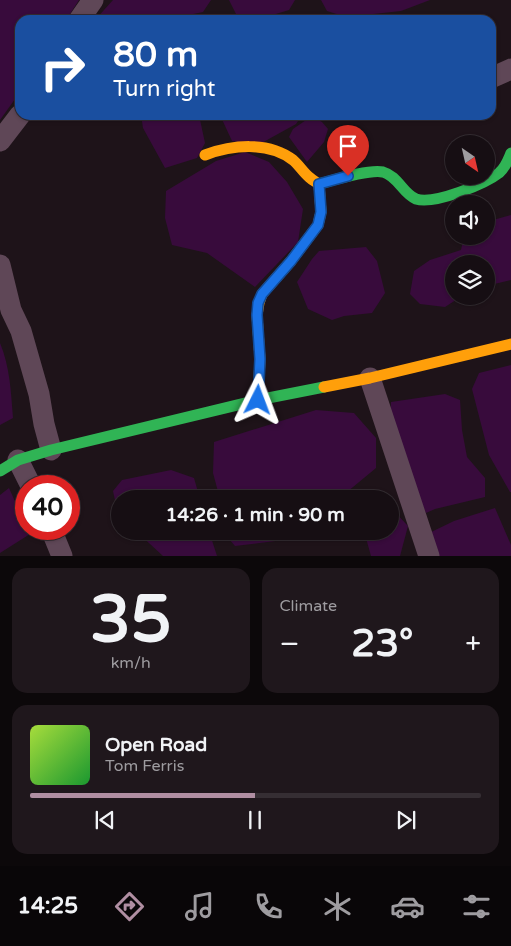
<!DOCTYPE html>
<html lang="en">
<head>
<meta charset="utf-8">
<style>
  body { margin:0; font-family:"Varela Round",sans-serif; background:#1f171c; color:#f1f3f6; height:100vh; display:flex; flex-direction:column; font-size:19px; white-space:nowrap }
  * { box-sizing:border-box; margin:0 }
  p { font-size:16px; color:#9e9ca0 }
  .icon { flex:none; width:28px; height:28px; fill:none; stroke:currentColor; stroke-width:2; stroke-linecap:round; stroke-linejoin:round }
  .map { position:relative; height:556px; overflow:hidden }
  .side { display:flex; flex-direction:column; gap:12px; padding:12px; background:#0c080a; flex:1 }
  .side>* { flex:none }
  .hud { position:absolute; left:15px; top:15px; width:481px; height:105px; border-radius:15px; box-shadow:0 1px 4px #0004,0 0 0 1px #352e33; background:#1a4fa0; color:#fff; overflow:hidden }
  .needle { width:32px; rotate:146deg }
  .buttons { position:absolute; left:445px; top:135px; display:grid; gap:10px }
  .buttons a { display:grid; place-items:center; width:50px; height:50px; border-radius:50%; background:#160e13; box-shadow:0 1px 4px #0004,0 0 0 1px #352e33; font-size:25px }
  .speed { position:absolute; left:15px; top:475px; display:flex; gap:10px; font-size:25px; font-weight:700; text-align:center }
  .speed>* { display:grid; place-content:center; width:65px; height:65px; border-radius:50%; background:#160e13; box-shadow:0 1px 4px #0004,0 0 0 1px #352e33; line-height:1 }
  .speed .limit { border:8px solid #d22; background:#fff; color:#111 }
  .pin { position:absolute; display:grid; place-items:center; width:42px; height:42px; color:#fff; margin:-51px -21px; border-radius:50% 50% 50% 0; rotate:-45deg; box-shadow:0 0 5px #0007 }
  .pin .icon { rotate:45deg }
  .me { position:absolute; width:55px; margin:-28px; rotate:3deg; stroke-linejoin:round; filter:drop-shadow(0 0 4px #0008) }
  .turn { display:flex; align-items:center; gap:18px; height:105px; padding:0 15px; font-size:22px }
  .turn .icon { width:65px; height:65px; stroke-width:2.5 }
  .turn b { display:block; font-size:35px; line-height:42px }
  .big { font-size:38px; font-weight:700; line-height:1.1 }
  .side .widget { flex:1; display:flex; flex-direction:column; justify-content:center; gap:8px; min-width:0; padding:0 18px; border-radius:15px; background:#1f171c }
  .side .dial { align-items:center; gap:0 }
  .dial b { font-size:65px; line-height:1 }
  .song { display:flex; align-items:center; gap:15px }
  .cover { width:60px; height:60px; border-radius:8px; background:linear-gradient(135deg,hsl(80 70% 55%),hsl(130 70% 35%)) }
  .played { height:5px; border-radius:2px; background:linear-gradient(90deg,#b08ea2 50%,#352e33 50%) }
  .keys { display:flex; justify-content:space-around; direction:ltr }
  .heat { display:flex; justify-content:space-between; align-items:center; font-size:28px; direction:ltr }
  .side .tiles { flex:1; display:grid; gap:12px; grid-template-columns:1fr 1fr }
  .widget:last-child { grid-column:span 2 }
  .trip { position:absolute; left:111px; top:490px; width:288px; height:50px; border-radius:25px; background:#160e13; box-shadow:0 1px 4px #0004,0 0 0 1px #352e33; font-weight:700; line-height:50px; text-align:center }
  .menu { display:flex; height:80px; justify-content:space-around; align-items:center; background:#090608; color:#9e9ca0 }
  .menu .icon { width:35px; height:35px }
  .menu .current { color:#b08ea2 }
  .menu b { font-size:22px; color:#f1f3f6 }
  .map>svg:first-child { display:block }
  .water { fill:#380b3c }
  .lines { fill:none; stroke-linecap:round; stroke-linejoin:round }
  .street { stroke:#5f4757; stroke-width:21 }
  .fast { stroke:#30b455; stroke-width:11 }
  .slow { stroke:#ff9f0a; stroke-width:11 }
  .route-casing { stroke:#114b97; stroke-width:12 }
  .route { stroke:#1a73e8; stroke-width:9 }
</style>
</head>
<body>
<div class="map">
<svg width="511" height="556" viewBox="0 0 511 556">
  <rect width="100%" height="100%" fill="#1e1319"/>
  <!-- water -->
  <path class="water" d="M0,0H79L66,20H20V92L0,120Z
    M113,0H211L203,12L179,17L176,20H95Z
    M229,0H295L289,10L256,20H239Z
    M321,0H430L401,11L346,17L327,11Z
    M141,115H199L205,143L197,158L165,168L143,128Z
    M220,115H302L296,124L258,145L232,141Z
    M312,116L322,122L328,129L324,142L307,162L289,137L293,129Z
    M245,152L269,162L287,182L303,209L298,242L255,287L207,253L172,245L165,218L166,191L216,161Z
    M511,215V280L486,286V264H454V296H462L445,307L420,304L410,294L414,271L430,260L461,250L464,236H486V222Z
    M366,247L377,261L385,293L372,313L344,316L332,320L308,309L297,282L312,259L319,251Z
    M0,343C10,367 11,392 13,418L0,425Z
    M511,365V492H510L489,455L472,389L479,373Z
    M445,394L460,400L462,430L467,457L485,478V497L435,509L426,513L390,429L391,402Z
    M316,410L354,413L376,438V468L347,492L330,499H220L213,473L214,442Z
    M171,470L194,478L200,499H120V516L118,514L113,491L122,480Z
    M9,488L26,526V529H28L30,534L0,553V495Z
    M390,507L408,526L400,556H371L364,531H390Z
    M495,508L511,545V556H433L425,535L454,521Z
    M136,531H209L217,556H163Z
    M228,531H288L283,540L235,546L229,539Z"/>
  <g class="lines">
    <!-- street -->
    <path class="street" d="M79,20L93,0
      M491,78L511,69
      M0,141L20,115
      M0,265L11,310L21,331L39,394L44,424L51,450
      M370,378L429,556
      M18,460L31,486
      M51,529L62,556"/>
    <!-- fast -->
    <path class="fast" d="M319,184C334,180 369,169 383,172C398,176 403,194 416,199C434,205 485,184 499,173C506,167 508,160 511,153
      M0,471L18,460L51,450L258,400L324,387"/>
    <!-- slow -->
    <path class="slow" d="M205,155C232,145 268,141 293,160C299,165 303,172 309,177C312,180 316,182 319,184L321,212L318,225L291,261L262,294L259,303L257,315L260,359L258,400
      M324,387L370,378L511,344"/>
  </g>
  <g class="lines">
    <defs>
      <path id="route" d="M258,400L260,359L257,315L258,303L262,294L291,261L318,225L321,212L319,184L348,176"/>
    </defs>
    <!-- route casing -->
    <use href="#route" class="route-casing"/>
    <!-- route -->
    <use href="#route" class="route"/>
  </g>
</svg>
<div class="buttons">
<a><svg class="needle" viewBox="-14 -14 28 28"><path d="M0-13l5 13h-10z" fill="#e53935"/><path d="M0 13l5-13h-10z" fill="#9e9ca0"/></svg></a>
<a><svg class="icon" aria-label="sound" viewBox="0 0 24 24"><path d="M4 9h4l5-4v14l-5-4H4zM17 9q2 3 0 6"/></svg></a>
<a><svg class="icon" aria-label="layers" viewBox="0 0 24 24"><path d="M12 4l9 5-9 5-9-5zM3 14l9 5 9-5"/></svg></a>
</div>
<div class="speed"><div class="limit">40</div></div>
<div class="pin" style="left:348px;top:176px;background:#d93025"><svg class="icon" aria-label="arrive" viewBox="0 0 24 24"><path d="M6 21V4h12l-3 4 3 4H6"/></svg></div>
<svg class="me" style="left:258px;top:400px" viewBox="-20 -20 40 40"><path d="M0-17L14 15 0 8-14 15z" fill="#1a73e8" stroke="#fff" stroke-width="4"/></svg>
<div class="trip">14:26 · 1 min · 90 m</div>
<div class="hud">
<div class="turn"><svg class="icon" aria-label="right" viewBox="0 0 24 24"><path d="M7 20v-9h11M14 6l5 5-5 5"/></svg><div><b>80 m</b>Turn right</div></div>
</div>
</div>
<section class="side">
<div class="tiles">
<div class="widget dial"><b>35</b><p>km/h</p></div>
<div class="widget"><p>Climate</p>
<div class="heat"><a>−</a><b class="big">23°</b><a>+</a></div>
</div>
<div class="widget">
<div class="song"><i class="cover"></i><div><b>Open Road</b><p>Tom Ferris</p></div></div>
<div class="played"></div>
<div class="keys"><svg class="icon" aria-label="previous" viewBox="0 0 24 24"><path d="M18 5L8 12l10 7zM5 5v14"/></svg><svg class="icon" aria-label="pause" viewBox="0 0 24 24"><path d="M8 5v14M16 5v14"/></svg><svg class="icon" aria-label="next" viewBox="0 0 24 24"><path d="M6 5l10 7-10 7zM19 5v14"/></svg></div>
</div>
</div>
</section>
<nav class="menu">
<b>14:25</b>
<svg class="icon current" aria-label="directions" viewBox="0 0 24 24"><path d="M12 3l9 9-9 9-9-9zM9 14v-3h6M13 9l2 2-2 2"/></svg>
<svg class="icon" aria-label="music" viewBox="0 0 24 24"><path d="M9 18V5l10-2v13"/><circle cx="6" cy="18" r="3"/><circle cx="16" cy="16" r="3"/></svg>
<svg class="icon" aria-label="phone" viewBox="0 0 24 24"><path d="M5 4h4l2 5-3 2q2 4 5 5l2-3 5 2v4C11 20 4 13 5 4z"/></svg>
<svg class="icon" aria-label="climate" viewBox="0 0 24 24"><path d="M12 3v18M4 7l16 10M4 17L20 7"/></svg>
<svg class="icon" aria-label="car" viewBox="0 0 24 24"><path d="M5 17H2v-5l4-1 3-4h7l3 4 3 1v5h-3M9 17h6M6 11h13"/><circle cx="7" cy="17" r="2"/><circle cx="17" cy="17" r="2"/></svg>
<svg class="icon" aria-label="filters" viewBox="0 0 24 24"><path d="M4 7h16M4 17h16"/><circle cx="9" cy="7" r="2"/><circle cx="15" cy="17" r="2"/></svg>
</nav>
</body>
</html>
